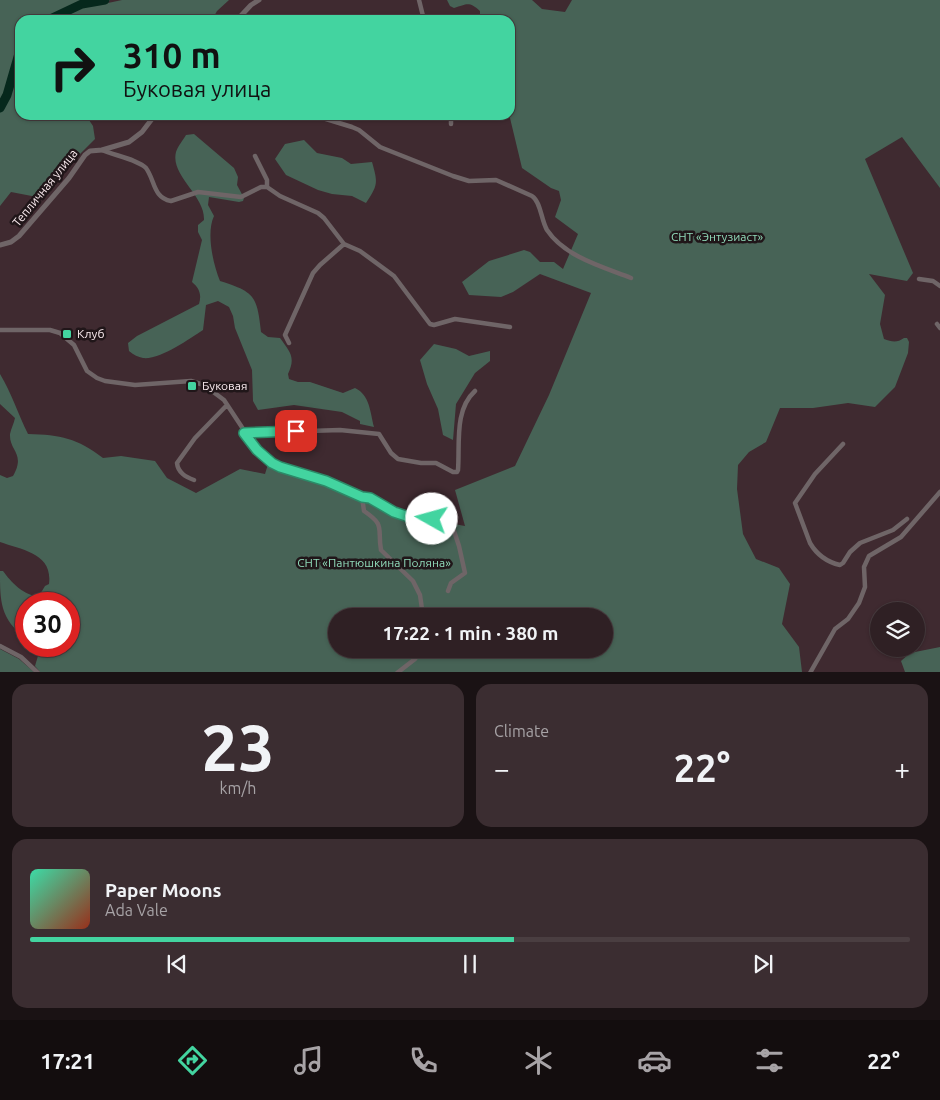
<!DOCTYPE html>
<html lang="en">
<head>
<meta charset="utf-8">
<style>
  body { margin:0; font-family:Ubuntu,sans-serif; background:#3b2d31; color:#f1f3f6; height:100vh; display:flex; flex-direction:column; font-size:19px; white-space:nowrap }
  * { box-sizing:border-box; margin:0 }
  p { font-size:16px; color:#a7a3a6 }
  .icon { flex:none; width:28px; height:28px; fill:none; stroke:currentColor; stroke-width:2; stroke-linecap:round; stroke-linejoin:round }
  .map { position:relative; height:672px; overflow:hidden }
  .details { display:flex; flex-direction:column; gap:12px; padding:12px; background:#1a1214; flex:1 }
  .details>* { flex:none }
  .hud { position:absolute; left:15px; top:15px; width:500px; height:105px; border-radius:15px; box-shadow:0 1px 4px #0004,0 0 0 1px #4a3e41; background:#43d4a0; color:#111; overflow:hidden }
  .fabs { position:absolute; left:870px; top:602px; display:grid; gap:10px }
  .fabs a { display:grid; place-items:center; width:55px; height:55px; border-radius:50%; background:#2f2024; box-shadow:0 1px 4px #0004,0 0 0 1px #4a3e41; font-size:25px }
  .speed { position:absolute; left:15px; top:592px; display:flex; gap:10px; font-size:25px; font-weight:700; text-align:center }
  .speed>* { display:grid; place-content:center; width:65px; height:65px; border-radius:50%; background:#2f2024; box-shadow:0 1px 4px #0004,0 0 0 1px #4a3e41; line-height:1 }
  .speed .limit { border:8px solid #d22; background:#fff; color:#111 }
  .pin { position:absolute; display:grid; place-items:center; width:42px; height:42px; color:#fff; margin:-21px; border-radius:10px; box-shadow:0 2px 8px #0006 }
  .me { position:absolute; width:55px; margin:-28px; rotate:277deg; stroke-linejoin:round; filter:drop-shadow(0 0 4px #0008) }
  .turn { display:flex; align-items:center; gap:18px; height:105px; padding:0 25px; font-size:22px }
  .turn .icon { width:65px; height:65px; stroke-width:2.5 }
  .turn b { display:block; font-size:35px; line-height:42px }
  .big { font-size:38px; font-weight:700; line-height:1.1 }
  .details .tile { flex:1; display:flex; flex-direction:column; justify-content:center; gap:8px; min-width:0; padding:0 18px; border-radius:15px; background:#3b2d31 }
  .details .dial { align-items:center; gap:0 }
  .dial b { font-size:65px; line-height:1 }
  .song { display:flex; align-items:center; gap:15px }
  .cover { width:60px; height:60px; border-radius:8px; background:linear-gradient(135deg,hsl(160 70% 55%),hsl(10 70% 35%)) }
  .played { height:5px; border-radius:2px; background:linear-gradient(90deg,#43d4a0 55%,#4a3e41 55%) }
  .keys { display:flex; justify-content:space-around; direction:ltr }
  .heat { display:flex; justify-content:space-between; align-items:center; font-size:28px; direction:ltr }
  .details .tiles { flex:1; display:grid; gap:12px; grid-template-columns:1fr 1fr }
  .tile:last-child { grid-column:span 2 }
  .trip { position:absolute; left:328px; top:608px; width:285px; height:50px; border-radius:25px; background:#2f2024; box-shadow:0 1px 4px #0004,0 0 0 1px #4a3e41; font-weight:700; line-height:50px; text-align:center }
  .menu { display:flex; height:80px; justify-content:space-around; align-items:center; background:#130d0e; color:#a7a3a6 }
  .menu .icon { width:35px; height:35px }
  .menu .on { color:#43d4a0 }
  .menu b { font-size:22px; color:#f1f3f6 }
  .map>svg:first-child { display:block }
  .green { fill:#476356; fill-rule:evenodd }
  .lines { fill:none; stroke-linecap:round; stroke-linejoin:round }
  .river { stroke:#06281c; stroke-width:9 }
  .minor { stroke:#6f6567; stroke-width:4.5 }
  .tertiary { stroke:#6f6567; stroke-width:5 }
  .route-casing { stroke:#2c8a68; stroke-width:12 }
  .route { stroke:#43d4a0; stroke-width:9 }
  .poi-dot { fill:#43d4a0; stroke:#201619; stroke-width:2 }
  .labels { text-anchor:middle; stroke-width:5; stroke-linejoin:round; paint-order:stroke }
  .street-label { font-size:12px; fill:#fcedf1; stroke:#201619 }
  .park-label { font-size:12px; fill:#91dcbb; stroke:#201619 }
  .poi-label { font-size:12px; fill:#fcedf1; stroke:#201619; text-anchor:start }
</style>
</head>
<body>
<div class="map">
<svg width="940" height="673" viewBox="0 0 940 673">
  <rect width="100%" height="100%" fill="#3f2a30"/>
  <!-- green -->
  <path class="green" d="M0,0H110L108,3L122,0H229L217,11L212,20H20V115H90L89,120L93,126L95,139L37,197L11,192L0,206Z
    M447,0H532L542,9L565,12L572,0H940V188L902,137L865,159L913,273L907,281L869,274L885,295L880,324L884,339C892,342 897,343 904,338H907L909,342L908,353L895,387L875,407L848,403L813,408H780L766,442L749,452L738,465L737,489L743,534L756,559L779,568L790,584L782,624L799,647L802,672H40L35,666L40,649L38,646H69V604H26V639C0,618 0,602 0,571H3C11,582 24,596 39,596L45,586L49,584C53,553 22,550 0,542V475L7,478L13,476C26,453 9,451 10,434C11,429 14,423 15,418L0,404V374C12,394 18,414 28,434C61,435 77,438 103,458L121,456L155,461L167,478L196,493L240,469L265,474L269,461L373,499L393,513L465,526L455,490L515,466L549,395L591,293L540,274L513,292L501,297L469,295L462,282L489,261L524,250L530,252L540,262H554L563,269L578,234L555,217L561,200L559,191L551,188L522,168L510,118V20H480V11C469,1 467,4 454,8L450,6ZM336,616H604V649H336Z
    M194,134L234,168L238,177L237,185L244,198L243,201L239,202L209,197L208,205L214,216C206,233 213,264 220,281C255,292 257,296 261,332L268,337L280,338C290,352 296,357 288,374L289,379L298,382H310L343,393L355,388C370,395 370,412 374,427L360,424V421L342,412L294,405L258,410L253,401L252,370L235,328L233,316L229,307L218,301L206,305L203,330C189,339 160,360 143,358C138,357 134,355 129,351L128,343L137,336L199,304C202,294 199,288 192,282L202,240L198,232V225L204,220C205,195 170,176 176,152C178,146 183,140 186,135Z
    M304,140L317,153L342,158L351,164L372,162C378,183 378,185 366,203L352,196L332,194L318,190L286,175L275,159L285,144Z
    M434,344L456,349L469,356L490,351V361L475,373L456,404L453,440L443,435L438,409L427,384L420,360Z
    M940,647V672H905L901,661L910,653Z
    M0,649L19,659L34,672H0Z"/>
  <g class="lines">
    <!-- river -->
    <path class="river" d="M48,20L82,4L105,0
      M0,108L7,95L20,50"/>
    <!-- minor -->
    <path class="minor" d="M419,0L424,20
      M412,20L423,16
      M313,115L352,127L359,130L380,147L453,176L469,181L496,180L532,196C541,202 541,220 547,230C565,257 603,267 631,278
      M451,115V124
      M102,150C113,155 139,160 146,168C155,180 153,198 171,201L198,192L241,197L261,187H267L280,196L318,213L324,218L344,244L360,251L394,276L430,324L434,325L455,319L510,327
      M255,156L267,180V187
      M919,279L933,281L940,286
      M937,324L940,328
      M0,330H50L60,333L74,345L87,371L97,378L105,381L135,385L191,381L204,385L224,400L257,450L273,463L369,498L393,512L406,516L451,522L459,546L465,573L451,583L448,591
      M289,343L285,335L313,273L320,265L344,244
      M244,433L340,430L379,434L391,453L398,459L421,463H436L453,472H457L458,470C460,444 454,410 475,391
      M843,444L815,474L795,503L810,543C817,555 827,562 840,565L843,563L850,552L860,543L893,530L907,519
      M194,480C186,477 178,473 177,463L195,438L227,405
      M362,497L364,511C386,526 377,527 381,550L413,581L420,595L423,616
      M0,646L21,657L38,673
      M397,673L415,659L421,649
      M810,673L835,629L848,619L859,603L865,587L864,567L869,556L901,537L940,492"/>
    <!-- tertiary -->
    <path class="tertiary" d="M237,20L251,5L259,0
      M0,245L11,242L19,236L69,178L85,155L90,151L102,150L129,142L142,132L155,115"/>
  </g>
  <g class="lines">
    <defs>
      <path id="route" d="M296,431L244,433L257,450L272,463L280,467L326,481L362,497L370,498L394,512L406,516L432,519"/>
    </defs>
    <!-- route casing -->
    <use href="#route" class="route-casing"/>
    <!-- route -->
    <use href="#route" class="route"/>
  </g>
  <!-- markers -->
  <g class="poi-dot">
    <rect x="62" y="329" width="10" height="10" rx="2.5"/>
    <rect x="187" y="381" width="10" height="10" rx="2.5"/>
  </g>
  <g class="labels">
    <!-- street labels -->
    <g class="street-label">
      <text transform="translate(45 188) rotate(-51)" y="4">Тепличная улица</text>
    </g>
    <!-- park labels -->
    <g class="park-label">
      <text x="717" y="241">СНТ «Энтузиаст»</text>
      <text x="374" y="567">СНТ «Пантюшкина Поляна»</text>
    </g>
    <!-- poi labels -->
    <g class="poi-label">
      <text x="77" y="338">Клуб</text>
      <text x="202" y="390">Буковая</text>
    </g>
  </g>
</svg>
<div class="fabs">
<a><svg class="icon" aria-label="layers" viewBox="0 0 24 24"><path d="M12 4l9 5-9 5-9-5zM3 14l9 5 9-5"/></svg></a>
</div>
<div class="speed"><div class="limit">30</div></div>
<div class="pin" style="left:296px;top:431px;background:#d93025"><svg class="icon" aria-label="arrive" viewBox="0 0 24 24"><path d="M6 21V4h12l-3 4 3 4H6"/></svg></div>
<svg class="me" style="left:432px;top:519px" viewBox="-20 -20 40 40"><circle r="19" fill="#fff"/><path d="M0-13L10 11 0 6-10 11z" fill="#43d4a0"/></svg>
<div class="trip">17:22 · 1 min · 380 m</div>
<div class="hud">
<div class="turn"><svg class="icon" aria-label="right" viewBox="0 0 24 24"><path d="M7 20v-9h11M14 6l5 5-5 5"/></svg><div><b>310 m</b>Буковая улица</div></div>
</div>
</div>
<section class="details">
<div class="tiles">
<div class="tile dial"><b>23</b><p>km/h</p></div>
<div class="tile"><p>Climate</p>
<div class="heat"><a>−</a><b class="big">22°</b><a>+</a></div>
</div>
<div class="tile">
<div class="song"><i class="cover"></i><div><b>Paper Moons</b><p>Ada Vale</p></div></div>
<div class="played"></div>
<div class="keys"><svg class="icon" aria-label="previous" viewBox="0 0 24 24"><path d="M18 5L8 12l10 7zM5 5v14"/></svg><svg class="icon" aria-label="pause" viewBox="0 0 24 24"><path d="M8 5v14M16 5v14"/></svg><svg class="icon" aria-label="next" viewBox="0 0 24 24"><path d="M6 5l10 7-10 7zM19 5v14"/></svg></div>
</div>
</div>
</section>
<nav class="menu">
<b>17:21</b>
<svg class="icon on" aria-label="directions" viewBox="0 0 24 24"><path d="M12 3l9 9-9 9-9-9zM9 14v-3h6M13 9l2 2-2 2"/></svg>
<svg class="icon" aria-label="music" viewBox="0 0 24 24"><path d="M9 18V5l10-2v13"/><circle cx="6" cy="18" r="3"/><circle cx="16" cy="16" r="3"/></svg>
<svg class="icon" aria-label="phone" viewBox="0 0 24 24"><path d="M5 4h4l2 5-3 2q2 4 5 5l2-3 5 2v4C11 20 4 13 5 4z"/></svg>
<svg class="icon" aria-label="climate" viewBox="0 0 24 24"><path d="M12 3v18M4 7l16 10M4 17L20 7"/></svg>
<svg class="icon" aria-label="car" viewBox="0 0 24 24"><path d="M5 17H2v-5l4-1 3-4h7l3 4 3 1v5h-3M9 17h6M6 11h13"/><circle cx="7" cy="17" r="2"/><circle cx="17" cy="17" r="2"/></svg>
<svg class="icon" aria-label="filters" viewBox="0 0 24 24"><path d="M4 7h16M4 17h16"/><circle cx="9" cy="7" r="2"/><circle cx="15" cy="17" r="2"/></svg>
<b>22°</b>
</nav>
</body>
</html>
